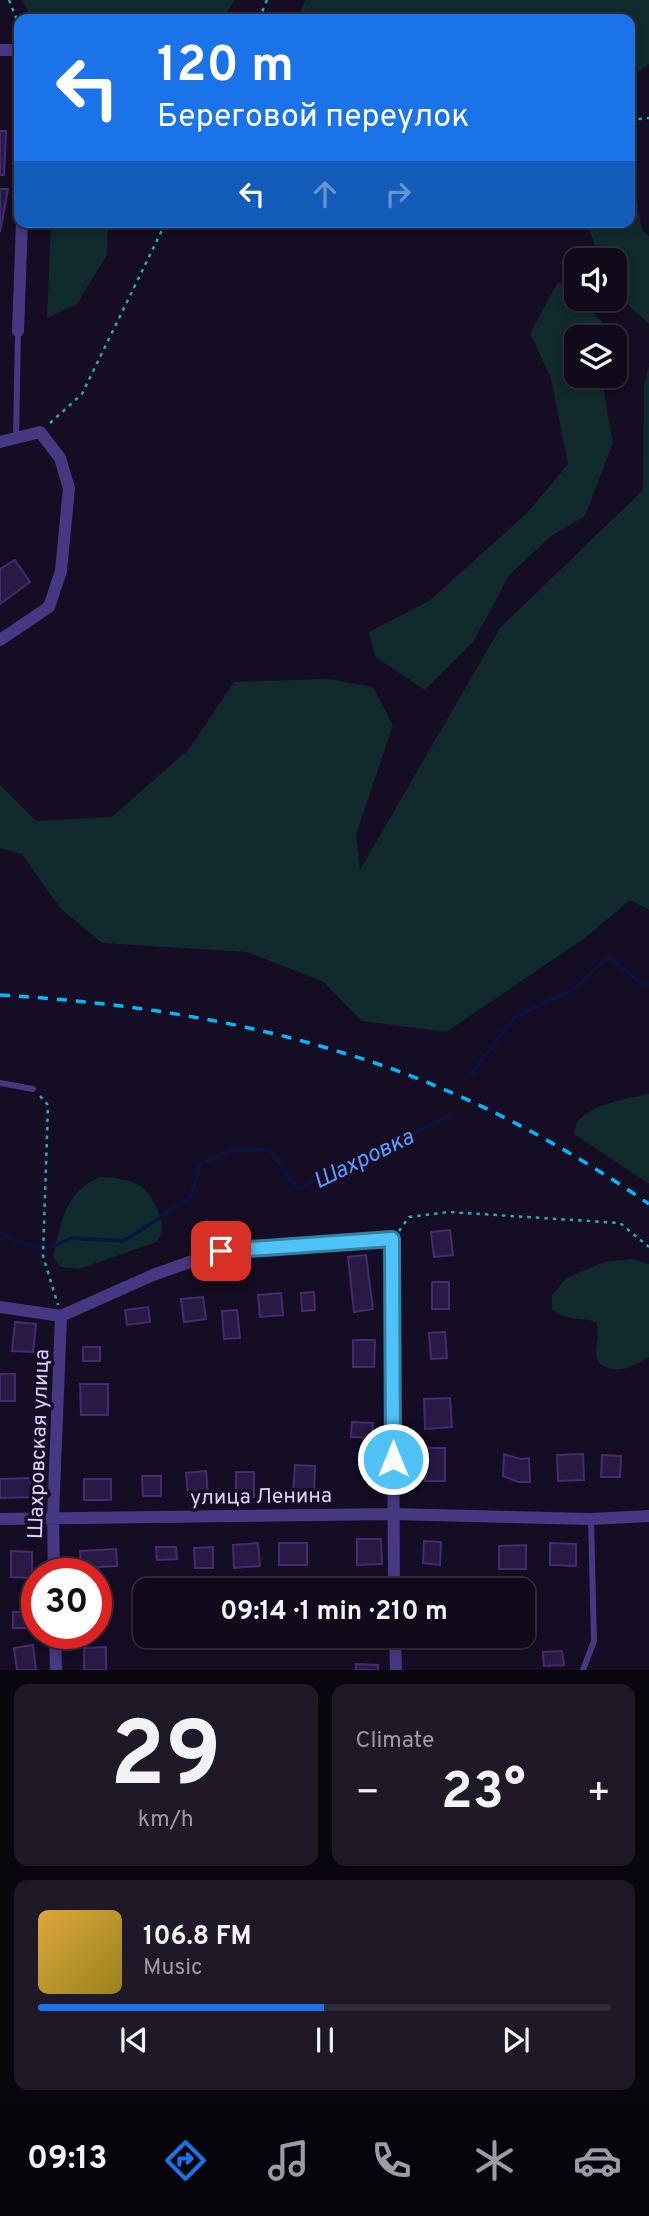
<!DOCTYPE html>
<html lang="en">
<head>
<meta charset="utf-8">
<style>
  body { margin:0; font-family:Overpass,sans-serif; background:#1e1827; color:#f1f3f6; height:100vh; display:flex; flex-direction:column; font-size:26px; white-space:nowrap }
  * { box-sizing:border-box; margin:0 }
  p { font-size:23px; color:#9c9aa2 }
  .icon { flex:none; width:38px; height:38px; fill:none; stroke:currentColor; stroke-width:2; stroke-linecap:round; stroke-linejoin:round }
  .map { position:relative; height:1670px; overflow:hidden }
  .details { display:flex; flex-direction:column; gap:14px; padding:14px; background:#09060e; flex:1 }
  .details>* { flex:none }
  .banner { position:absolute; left:14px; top:14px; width:621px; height:214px; border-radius:14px; box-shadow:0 4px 10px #0003,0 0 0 2px #302b39; background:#1a73e8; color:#fff; overflow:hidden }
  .buttons { position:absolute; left:564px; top:248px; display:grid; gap:14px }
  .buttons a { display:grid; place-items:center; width:63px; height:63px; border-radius:14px; background:#100a1a; box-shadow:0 4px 10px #0003,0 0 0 2px #302b39; font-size:35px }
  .speed { position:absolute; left:21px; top:1558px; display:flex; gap:14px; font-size:35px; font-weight:700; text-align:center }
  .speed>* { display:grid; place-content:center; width:91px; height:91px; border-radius:50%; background:#100a1a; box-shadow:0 4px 10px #0003,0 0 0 2px #302b39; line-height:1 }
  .speed .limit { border:10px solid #d22; background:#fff; color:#111 }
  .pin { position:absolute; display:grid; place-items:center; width:60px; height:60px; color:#fff; margin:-30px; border-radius:14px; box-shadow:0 4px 10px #0006 }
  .me { position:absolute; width:77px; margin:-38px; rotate:0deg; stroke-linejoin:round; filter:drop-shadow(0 0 5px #0008) }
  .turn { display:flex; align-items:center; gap:24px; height:147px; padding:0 28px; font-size:32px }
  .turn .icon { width:91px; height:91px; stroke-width:2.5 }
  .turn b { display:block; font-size:49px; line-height:60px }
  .lanes { display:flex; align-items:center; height:66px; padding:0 28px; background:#0003; justify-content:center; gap:35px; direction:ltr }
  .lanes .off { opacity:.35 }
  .big { font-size:52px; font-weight:700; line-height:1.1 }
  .details .tile { flex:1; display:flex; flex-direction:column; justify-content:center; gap:10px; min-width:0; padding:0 24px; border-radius:14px; background:#1e1827 }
  .details .dial { align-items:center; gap:0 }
  .dial b { font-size:91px; line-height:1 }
  .song { display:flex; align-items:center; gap:21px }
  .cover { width:84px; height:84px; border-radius:10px; background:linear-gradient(135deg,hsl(40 70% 55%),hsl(50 70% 35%)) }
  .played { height:7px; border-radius:4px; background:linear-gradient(90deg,#1a73e8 50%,#302b39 50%) }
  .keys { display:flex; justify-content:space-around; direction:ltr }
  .heat { display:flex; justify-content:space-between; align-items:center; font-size:38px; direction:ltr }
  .details .tiles { flex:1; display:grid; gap:14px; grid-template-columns:1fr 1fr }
  .tile:last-child { grid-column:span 2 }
  .trip { position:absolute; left:133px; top:1578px; width:402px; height:70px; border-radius:14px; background:#100a1a; box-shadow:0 4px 10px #0003,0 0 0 2px #302b39; font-weight:700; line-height:70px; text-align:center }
  .tabs { display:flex; height:112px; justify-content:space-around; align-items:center; background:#06040a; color:#9c9aa2 }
  .tabs .icon { width:49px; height:49px }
  .tabs .active { color:#1a73e8 }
  .tabs b { font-size:32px; color:#f1f3f6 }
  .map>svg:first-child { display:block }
  .green { fill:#102a2d }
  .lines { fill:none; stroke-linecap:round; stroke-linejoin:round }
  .stream { stroke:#091441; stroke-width:3.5 }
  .building { fill:#291945; stroke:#442b71; stroke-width:2 }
  .path { stroke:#2ca9b7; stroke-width:2.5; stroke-dasharray:3.5 5; stroke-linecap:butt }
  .service { stroke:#473883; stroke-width:6 }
  .minor { stroke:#473883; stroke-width:12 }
  .rail { stroke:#00b9fb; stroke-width:3.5; stroke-dasharray:10 9; stroke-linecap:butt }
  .route-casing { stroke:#337fa1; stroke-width:18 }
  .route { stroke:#4fc3f7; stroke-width:12 }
  .labels { text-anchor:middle; stroke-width:7; stroke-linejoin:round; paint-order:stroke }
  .street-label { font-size:21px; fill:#ddd0ff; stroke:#150d23 }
  .water-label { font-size:23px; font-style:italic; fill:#5e9aff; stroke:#150d23 }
</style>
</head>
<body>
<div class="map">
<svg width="649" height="1670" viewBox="0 0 649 1670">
  <rect width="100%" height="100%" fill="#150d23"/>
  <!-- green -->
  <path class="green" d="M22,0H235L223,19H40L31,17Z
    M305,0H649V64L638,72H630V19H297Z
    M630,174L634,187L642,230L649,236V324L614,292V261H600L589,228V222H630Z
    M51,222H108L107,255L77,304L47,318Z
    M558,282L576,295V299H580L614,334L612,338H576V376H601L613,443L585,516L551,536L509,575L474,641L425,690L375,657L369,632L429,601L528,512L568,464L551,378L530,333Z
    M649,366V910L630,900L585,938L446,1032L361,1021L324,982L247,952L102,943L60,908L22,854L0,848V785L36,821L112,817L190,748L234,682L328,679L373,687L393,725L356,835L360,870L500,628L643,490L644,385Z
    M649,1094V1184L574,1134C575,1130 575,1126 577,1123C590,1104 629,1098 649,1094Z
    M100,1177C134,1179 147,1182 160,1216C163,1225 163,1233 157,1242L79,1269L60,1267L53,1257C61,1223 64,1192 100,1177Z
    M632,1259L649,1264V1357C642,1361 631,1368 623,1369C614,1371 597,1367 596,1355C596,1342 600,1336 596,1322C580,1317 566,1321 552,1309V1296L566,1278L604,1262Z"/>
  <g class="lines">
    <!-- stream -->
    <path class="stream" d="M468,1078L515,1017L572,990L609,956L643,985H649
      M0,1232L13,1240L30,1245L50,1248L71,1238L124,1241L190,1198L201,1164L230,1151L269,1149L297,1189L453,1114"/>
  </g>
  <!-- building -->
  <path class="building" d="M0,131H6L4,175H0Z
    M0,189H8L0,232Z
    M15,560L30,582L0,604V569Z
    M450,1230L453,1255L434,1257L431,1232Z
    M366,1255L373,1309L354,1312L348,1257Z
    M432,1282H449V1309H432Z
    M314,1292L315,1310L302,1311L301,1293Z
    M281,1293L283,1315L260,1317L258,1295Z
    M203,1297L206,1319L184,1322L181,1299Z
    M148,1307L150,1322L127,1325L125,1310Z
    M237,1310L240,1338L224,1339L222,1311Z
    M15,1322L36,1324L33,1352L12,1351Z
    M445,1332L447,1358L431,1359L429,1333Z
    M353,1340H375L374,1367H353Z
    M83,1347H100V1361H83Z
    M0,1374H15V1401H0Z
    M80,1384H108V1415H81Z
    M450,1398L452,1427L425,1429L424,1399Z
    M352,1422L373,1423L372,1438L351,1437Z
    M424,1448H445V1481H425Z
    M504,1454L520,1459L529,1458L530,1482H518L503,1476Z
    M583,1454L584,1480L558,1481L557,1455Z
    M602,1455L621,1456L620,1477H601Z
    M295,1465L315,1466L314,1495L293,1494Z
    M206,1471L208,1495L188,1496L186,1473Z
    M236,1472H254V1497L236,1496Z
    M142,1476H161V1496H143Z
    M31,1478V1497L0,1498V1479Z
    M84,1479H111V1500H84Z
    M357,1539H381L382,1564L357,1565Z
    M424,1541L441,1542L440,1565L423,1563Z
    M258,1543L260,1566L234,1568L233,1545Z
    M279,1543H307V1565H279Z
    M550,1543L576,1544V1566L550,1565Z
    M526,1545V1569H499V1546Z
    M156,1547H176L177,1559L157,1560Z
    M213,1547V1568H195L194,1548Z
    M116,1549L117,1566L81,1568L80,1551Z
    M11,1551L32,1552V1578L11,1577Z
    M96,1598H107L106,1624H96Z
    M13,1612H33V1628H13Z
    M33,1645L36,1670H17L14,1648Z
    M106,1647V1670H84V1648Z
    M562,1651L564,1665L544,1666L543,1652Z
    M356,1664L378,1665V1670H356Z"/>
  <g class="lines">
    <!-- path -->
    <path class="path" d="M9,0L19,25
      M259,19L267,0
      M630,120L649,118
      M50,423L82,394L166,222
      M40,1096L48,1105L43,1256L58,1305
      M399,1231L409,1217L449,1212L620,1223L649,1247"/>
    <!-- service -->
    <path class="service" d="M16,438L18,331
      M0,1083L33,1089
      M583,1670L594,1641L591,1519"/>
    <!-- minor -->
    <path class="minor" d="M0,50H19
      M18,331L22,222
      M0,442L40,432L60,458L69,488L61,571L49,607L0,640
      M0,1307L61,1316L153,1275L221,1251L392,1239L394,1591
      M0,1519L393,1514L591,1519L649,1516
      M54,1573L53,1517L61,1316
      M55,1633L56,1670
      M395,1636L396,1670"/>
    <!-- rail -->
    <path class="rail" d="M0,995C118,1002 237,1019 350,1055C456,1087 558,1141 649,1204"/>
  </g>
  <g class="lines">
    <defs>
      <path id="route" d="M221,1251L392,1239L393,1459"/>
    </defs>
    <!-- route casing -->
    <use href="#route" class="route-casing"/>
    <!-- route -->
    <use href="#route" class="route"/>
  </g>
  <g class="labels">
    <!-- street labels -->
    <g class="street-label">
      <text transform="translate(38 1444) rotate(-88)" y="7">Шахровская улица</text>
      <text transform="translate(261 1496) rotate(-1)" y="7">улица Ленина</text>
    </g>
    <!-- water labels -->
    <g class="water-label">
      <text transform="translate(363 1158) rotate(-26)" y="8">Шахровка</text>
    </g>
  </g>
</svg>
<div class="buttons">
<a><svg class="icon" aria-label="sound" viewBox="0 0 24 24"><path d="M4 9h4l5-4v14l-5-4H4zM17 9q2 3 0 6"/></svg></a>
<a><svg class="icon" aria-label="layers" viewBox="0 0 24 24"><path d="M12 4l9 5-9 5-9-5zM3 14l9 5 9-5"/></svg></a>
</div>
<div class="speed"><div class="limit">30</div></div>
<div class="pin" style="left:221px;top:1251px;background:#d93025"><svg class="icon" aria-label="arrive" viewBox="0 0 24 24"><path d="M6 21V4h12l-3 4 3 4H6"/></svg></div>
<svg class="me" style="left:393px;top:1459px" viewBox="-20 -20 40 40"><circle r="17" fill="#4fc3f7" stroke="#fff" stroke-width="3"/><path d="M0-11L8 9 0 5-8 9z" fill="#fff"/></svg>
<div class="trip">09:14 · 1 min · 210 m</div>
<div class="banner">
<div class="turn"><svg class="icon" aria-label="left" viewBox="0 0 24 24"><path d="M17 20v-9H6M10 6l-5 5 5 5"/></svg><div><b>120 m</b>Береговой переулок</div></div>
<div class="lanes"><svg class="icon" aria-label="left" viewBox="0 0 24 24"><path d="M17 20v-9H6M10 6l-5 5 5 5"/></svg><svg class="icon off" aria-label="ahead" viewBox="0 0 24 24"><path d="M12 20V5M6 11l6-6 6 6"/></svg><svg class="icon off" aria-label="right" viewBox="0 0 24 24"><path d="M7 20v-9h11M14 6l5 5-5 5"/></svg></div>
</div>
</div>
<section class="details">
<div class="tiles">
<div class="tile dial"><b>29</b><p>km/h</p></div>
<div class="tile"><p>Climate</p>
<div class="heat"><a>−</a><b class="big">23°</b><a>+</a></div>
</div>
<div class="tile">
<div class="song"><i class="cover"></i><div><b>106.8 FM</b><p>Music</p></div></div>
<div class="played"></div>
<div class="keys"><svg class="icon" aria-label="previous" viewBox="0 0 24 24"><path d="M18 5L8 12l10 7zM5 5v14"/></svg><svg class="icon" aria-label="pause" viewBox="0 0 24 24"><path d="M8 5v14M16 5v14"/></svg><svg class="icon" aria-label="next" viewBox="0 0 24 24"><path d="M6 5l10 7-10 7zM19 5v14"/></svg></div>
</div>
</div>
</section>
<nav class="tabs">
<b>09:13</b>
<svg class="icon active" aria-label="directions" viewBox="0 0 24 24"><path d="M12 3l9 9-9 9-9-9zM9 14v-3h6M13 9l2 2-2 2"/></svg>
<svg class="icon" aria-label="music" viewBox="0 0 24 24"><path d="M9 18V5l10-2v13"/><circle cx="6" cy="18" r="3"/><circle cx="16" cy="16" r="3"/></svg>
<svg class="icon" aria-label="phone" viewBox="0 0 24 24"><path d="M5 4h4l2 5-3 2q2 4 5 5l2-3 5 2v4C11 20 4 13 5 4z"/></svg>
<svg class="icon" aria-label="climate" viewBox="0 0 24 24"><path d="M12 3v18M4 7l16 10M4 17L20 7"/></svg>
<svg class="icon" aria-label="car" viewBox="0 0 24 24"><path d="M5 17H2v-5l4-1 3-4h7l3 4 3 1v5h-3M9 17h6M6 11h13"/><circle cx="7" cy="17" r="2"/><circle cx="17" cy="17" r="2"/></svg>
</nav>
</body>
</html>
